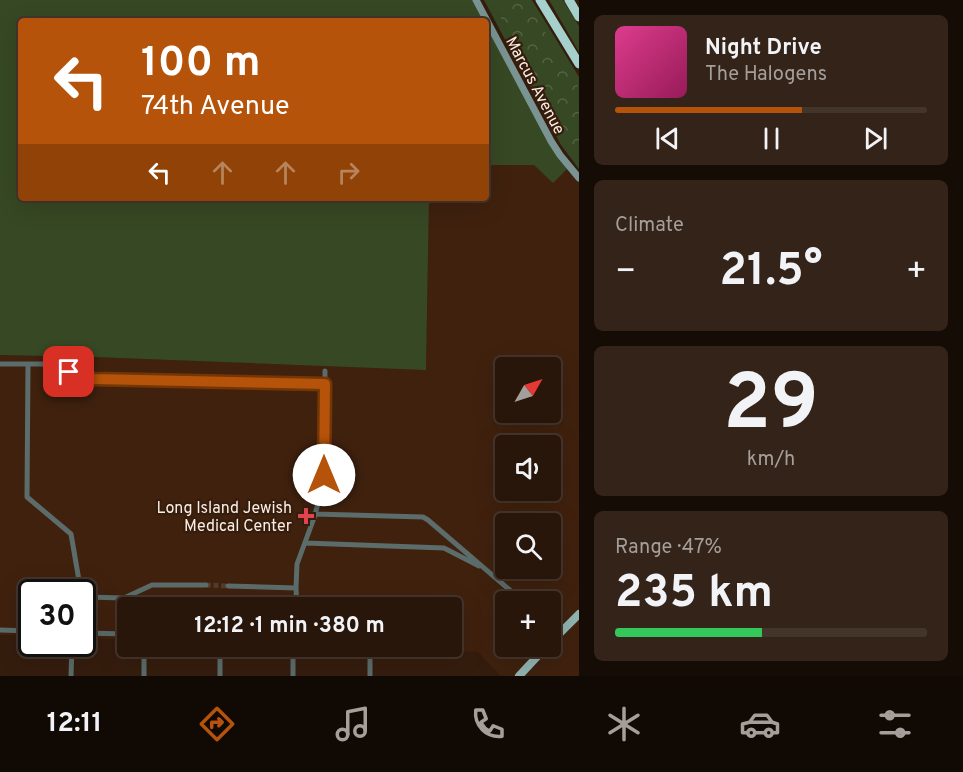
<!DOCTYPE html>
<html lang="en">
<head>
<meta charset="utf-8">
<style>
  body { margin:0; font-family:Overpass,sans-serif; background:#342318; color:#f1f3f6; height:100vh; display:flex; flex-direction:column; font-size:22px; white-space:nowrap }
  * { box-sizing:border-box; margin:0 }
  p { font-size:20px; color:#a59f9c }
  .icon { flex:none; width:33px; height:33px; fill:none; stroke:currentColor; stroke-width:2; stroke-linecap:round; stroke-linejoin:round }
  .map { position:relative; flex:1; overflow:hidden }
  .panel { display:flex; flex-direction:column; gap:15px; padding:15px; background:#160c06; width:384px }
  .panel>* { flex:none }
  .guide { position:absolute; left:18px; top:18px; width:471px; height:183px; border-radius:6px; box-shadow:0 6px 24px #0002,0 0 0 2px #44352b; background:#b45309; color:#fff; overflow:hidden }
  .needle { width:39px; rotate:51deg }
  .buttons { position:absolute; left:495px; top:357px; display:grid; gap:12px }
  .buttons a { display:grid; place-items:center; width:66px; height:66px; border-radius:6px; background:#28160a; box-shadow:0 6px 24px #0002,0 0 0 2px #44352b; font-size:30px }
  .speed { position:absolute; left:18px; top:579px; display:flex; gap:12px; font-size:30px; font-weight:700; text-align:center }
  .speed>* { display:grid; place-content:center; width:78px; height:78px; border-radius:50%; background:#28160a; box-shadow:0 6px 24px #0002,0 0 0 2px #44352b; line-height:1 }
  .speed .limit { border:3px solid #111; border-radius:9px; background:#fff; color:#111 }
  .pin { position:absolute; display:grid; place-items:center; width:51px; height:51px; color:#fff; margin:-26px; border-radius:12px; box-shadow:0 3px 9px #0006 }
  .me { position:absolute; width:66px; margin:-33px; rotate:0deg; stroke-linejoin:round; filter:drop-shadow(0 0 4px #0008) }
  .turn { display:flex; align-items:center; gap:21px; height:126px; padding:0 24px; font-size:27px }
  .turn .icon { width:78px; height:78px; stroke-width:2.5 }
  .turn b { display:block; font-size:42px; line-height:51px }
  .lanes { display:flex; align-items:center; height:57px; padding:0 24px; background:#0003; justify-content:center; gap:30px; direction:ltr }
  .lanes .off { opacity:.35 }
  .big { font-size:45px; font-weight:700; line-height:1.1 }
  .panel .tile { flex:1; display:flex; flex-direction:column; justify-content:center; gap:9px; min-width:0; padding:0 21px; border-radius:9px; background:#342318 }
  .panel .dial { align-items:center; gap:0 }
  .dial b { font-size:78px; line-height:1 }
  .song { display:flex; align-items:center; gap:18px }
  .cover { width:72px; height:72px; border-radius:9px; background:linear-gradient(135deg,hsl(330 70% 55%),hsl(330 70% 35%)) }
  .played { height:6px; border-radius:3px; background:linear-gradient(90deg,#b45309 60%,#44352b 60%) }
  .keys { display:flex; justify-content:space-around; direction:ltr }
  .heat { display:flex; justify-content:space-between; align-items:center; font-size:33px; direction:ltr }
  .charge { height:9px; border-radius:4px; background:linear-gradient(90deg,#34c759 47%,#44352b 0) }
  .trip { position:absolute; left:117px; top:597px; width:345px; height:60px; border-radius:6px; background:#28160a; box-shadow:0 6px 24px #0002,0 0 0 2px #44352b; font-weight:700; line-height:60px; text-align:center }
  .tab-bar { display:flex; height:96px; justify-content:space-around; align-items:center; background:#100904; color:#a59f9c }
  .tab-bar .icon { width:42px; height:42px }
  .tab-bar .current { color:#b45309 }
  .tab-bar b { font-size:27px; color:#f1f3f6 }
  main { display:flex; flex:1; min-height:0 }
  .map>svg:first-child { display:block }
  .built { fill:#3f210e; fill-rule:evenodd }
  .grass { fill:#374824 }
  .forest { fill:url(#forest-crowns) }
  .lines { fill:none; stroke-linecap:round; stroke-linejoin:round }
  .street-tunnel { stroke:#533c2e; stroke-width:5; stroke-dasharray:5 2.5; stroke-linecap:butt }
  .street { stroke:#5b6c6a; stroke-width:5 }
  .secondary { stroke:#799492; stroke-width:7 }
  .primary { stroke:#90b4b0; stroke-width:8 }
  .highway { stroke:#a6d0cc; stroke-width:9 }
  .route-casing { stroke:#753606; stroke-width:15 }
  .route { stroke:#b45309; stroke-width:10 }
  .health-dot { fill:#e0444e; stroke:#351d0e; stroke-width:2 }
  .labels { text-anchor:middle; stroke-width:4.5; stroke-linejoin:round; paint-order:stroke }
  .street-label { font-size:16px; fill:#fdece2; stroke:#351d0e }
  .poi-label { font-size:16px; fill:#fdece2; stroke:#351d0e; text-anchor:end }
</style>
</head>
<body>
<main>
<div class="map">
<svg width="579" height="676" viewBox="0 0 579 676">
  <defs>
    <pattern id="forest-crowns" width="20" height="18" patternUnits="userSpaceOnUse" patternTransform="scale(1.5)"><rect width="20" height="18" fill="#374824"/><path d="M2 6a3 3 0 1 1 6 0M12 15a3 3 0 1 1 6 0" fill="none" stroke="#556344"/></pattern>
  </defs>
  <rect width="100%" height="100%" fill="#351d0e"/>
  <!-- built -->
  <path class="built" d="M486,165H534L569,167L579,178V676H501L478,652L317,647L452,646V608H128L127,640L83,638L82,592H32L31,636L0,635V355L94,357L426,369L429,198H486ZM506,368H550V412H506ZM506,446H550V490H506ZM506,524H550V568H506ZM506,602H550V646H506Z"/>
  <!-- grass -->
  <path class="grass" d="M0,0H476L546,132L569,167L553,183L534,165H486V21H21V198H429L426,370L94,357L0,355Z
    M484,0H532L579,77V169L561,145Z
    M549,0H563L579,26V52Z"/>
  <!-- forest -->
  <path class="forest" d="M491,0H526L579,88V162L563,140L524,63Z"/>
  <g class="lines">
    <!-- street-tunnel -->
    <path class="street-tunnel" d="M206,585L228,586"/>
    <!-- street -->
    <path class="street" d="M0,364H42L95,379L325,384
      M28,364L27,497L71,534L81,592
      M315,514L423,517L428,520L512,592L521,602
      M305,543L444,548L479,566
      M228,586L296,588
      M82,595L86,597L124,598L152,585H206
      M297,608L296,588L297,564L314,518L324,482L325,371
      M0,630L32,631
      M82,633L128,634
      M71,676L72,644
      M144,676V646
      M220,676V646
      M293,676V646
      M370,676V646"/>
    <!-- secondary -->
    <path class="secondary" d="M476,0L551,141L560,155L579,178"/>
    <!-- primary -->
    <path class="primary" d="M550,643L579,614
      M519,676L547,646"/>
    <!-- highway -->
    <path class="highway" d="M540,0L579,64
      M569,0L579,17"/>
  </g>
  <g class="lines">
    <defs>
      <path id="route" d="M69,372L94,379L325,384L324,475"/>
    </defs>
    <!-- route casing -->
    <use href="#route" class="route-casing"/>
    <!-- route -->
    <use href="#route" class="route"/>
  </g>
  <!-- markers -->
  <path class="health-dot" d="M303 507h6v6h6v6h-6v6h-6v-6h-6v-6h6z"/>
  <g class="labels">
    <!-- street labels -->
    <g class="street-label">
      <text transform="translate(536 85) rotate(62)" y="6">Marcus Avenue</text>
    </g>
    <!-- poi labels -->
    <g class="poi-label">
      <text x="292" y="513">Long Island Jewish<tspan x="292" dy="18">Medical Center</tspan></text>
    </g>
  </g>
</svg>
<div class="buttons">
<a><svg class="needle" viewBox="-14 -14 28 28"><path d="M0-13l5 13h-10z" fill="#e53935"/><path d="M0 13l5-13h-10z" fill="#a59f9c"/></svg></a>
<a><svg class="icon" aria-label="sound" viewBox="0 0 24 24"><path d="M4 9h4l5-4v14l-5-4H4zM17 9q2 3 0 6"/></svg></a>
<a><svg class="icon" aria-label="search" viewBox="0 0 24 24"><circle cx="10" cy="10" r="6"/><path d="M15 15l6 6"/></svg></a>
<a>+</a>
</div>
<div class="speed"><div class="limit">30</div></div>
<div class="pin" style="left:69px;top:372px;background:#d93025"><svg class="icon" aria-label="arrive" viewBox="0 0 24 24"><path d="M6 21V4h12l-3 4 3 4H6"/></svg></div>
<svg class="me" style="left:324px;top:475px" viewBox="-20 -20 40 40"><circle r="19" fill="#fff"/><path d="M0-13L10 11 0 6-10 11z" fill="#b45309"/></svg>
<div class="trip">12:12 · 1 min · 380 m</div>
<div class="guide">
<div class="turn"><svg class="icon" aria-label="left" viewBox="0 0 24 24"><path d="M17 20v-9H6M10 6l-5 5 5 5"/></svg><div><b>100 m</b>74th Avenue</div></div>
<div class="lanes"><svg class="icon" aria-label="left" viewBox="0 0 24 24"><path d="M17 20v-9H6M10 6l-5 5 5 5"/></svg><svg class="icon off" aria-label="ahead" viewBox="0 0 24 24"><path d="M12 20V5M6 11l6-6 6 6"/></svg><svg class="icon off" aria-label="ahead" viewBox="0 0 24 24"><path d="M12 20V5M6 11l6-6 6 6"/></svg><svg class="icon off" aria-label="right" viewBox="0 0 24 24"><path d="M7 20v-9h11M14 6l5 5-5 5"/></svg></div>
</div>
</div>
<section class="panel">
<div class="tile">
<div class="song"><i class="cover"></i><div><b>Night Drive</b><p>The Halogens</p></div></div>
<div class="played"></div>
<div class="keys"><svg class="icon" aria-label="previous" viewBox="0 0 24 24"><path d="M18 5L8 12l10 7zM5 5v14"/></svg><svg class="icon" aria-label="pause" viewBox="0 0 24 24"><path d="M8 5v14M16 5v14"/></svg><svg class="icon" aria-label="next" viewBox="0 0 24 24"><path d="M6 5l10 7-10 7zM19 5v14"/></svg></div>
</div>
<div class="tile"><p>Climate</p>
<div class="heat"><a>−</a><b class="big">21.5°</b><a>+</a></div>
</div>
<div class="tile dial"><b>29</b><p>km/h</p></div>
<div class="tile"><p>Range · 47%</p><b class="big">235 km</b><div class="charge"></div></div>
</section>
</main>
<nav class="tab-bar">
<b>12:11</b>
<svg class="icon current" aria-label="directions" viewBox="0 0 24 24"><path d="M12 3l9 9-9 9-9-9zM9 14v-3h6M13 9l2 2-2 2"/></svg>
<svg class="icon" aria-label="music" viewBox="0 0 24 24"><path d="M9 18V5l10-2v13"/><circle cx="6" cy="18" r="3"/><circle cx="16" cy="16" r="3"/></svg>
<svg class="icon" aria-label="phone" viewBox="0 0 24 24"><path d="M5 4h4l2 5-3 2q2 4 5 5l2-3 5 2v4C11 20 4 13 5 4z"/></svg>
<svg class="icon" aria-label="climate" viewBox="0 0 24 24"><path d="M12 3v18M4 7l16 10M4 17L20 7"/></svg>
<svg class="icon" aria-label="car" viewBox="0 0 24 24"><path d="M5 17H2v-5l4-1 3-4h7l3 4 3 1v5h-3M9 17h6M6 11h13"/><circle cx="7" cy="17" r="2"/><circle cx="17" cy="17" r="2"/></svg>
<svg class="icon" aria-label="filters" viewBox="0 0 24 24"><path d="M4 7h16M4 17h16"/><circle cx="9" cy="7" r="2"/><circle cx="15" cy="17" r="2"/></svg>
</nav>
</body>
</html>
